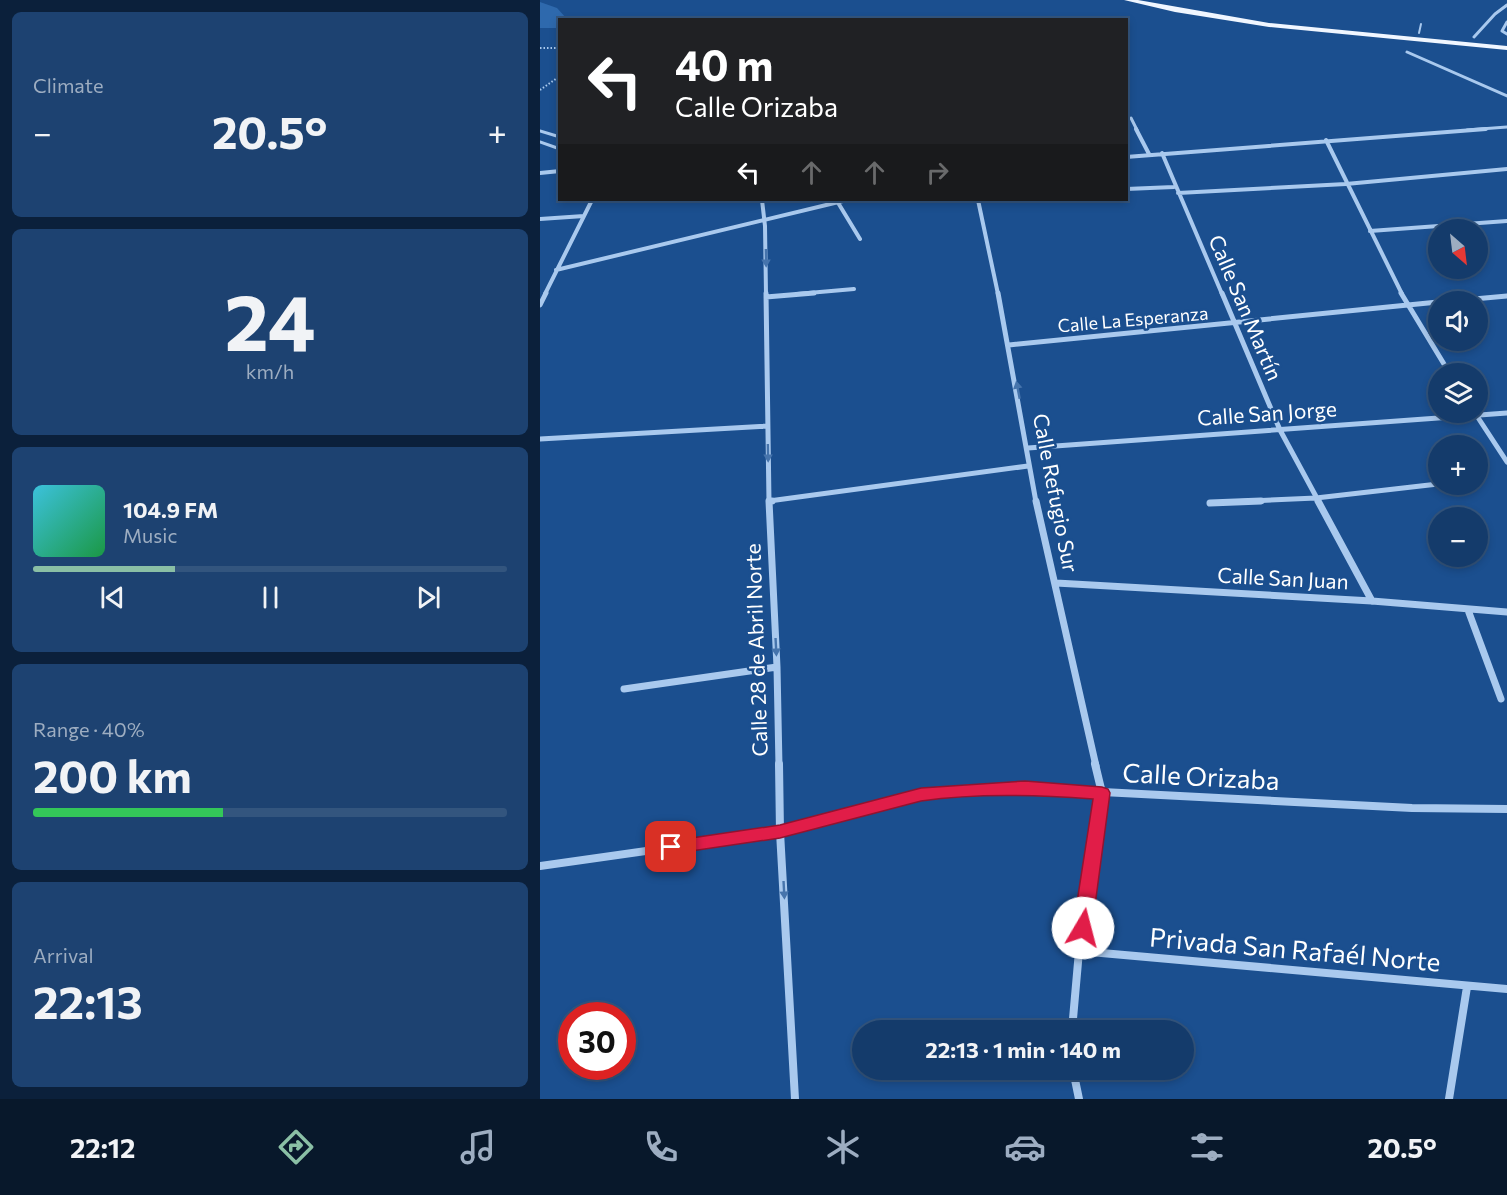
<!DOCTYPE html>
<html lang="en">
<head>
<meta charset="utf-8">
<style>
  body { margin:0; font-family:Commissioner,sans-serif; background:#1d4271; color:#f1f3f6; height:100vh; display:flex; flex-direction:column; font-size:22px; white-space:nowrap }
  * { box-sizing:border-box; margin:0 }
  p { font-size:20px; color:#9dadc1 }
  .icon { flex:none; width:33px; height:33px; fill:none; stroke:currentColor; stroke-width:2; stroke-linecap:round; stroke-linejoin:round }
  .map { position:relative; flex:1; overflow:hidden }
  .panel { display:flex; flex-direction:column; gap:12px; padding:12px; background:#0b203b; width:540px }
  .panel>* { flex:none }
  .top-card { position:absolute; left:18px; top:18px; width:570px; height:183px; border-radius:0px; box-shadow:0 3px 9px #0003,0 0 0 2px #33557e; background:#202124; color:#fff; overflow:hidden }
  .needle { width:39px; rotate:152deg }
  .tools { position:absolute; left:888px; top:219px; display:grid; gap:12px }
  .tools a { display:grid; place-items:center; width:60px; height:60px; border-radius:50%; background:#143b6b; box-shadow:0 3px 9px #0003,0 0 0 2px #33557e; font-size:30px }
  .speed { position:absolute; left:18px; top:1002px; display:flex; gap:12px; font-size:30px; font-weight:700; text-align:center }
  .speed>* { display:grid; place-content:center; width:78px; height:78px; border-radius:50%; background:#143b6b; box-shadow:0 3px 9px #0003,0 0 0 2px #33557e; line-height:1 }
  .speed .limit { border:9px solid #d22; background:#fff; color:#111 }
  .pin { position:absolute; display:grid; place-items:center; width:51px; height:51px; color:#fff; margin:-26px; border-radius:12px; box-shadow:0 3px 9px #0006 }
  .me { position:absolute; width:66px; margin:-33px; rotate:8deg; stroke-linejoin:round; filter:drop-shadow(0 0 4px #0008) }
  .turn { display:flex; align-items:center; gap:21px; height:126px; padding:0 18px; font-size:27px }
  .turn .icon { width:78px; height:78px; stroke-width:2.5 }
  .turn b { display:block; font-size:42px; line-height:51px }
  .lanes { display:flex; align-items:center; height:57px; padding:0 18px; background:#0003; justify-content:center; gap:30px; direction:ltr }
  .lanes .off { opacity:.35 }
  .big { font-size:45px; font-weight:700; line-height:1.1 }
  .panel .widget { flex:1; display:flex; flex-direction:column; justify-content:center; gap:9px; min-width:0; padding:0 21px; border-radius:9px; background:#1d4271 }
  .panel .dial { align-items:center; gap:0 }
  .dial b { font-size:78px; line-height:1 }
  .song { display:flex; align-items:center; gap:18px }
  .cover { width:72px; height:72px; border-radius:9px; background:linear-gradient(135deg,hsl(190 70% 55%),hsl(140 70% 35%)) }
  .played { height:6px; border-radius:3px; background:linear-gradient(90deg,#8abfa5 30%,#33557e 30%) }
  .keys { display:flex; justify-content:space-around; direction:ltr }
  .heat { display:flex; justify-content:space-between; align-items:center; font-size:33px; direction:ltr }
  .charge { height:9px; border-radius:4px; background:linear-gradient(90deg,#34c759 40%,#33557e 0) }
  .trip { position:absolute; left:312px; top:1020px; width:342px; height:60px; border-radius:30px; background:#143b6b; box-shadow:0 3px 9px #0003,0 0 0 2px #33557e; font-weight:700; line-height:60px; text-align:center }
  .menu { display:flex; height:96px; justify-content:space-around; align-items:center; background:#08182b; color:#9dadc1 }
  .menu .icon { width:42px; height:42px }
  .menu .active { color:#8abfa5 }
  .menu b { font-size:27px; color:#f1f3f6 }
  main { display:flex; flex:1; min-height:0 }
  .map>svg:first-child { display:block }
  .green { fill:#2e69ad }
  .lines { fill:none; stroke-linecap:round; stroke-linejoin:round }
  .path { stroke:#a9c9ee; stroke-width:2; stroke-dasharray:1.5 2; stroke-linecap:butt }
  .lane-far1 { stroke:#a9c9ee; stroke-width:2 }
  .lane { stroke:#a9c9ee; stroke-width:3 }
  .street-far4 { stroke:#a9c9ee; stroke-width:3 }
  .street-far3 { stroke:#a9c9ee; stroke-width:4 }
  .street-far2 { stroke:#a9c9ee; stroke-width:5 }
  .street-far1 { stroke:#a9c9ee; stroke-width:7 }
  .street { stroke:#a9c9ee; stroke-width:8 }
  .primary { fill:#f0f6ff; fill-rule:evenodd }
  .oneway { fill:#4674ac }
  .route { fill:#e11d48; stroke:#92132f; stroke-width:1.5 }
  .labels { text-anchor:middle; stroke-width:5; stroke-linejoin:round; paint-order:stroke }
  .far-street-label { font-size:18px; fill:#fff; stroke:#1b4f8f }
  .street-label { font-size:21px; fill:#fff; stroke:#1b4f8f }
  .near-street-label { font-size:26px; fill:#fff; stroke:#1b4f8f }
</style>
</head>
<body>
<main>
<section class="panel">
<div class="widget"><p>Climate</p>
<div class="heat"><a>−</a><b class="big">20.5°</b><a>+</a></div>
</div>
<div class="widget dial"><b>24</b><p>km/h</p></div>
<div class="widget">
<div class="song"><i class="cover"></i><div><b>104.9 FM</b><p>Music</p></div></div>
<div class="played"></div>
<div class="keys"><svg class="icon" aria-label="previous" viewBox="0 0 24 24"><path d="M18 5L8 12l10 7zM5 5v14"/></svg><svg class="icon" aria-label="pause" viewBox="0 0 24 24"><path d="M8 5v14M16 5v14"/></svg><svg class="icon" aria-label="next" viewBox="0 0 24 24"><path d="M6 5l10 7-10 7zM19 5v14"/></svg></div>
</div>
<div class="widget"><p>Range · 40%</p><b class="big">200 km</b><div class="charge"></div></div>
<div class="widget"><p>Arrival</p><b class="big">22:13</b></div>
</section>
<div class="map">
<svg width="967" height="1099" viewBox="0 0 967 1099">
  <rect width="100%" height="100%" fill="#1b4f8f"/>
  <!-- green -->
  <path class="green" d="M0,2L17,8L27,19L20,20L19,28H0Z"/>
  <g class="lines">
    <!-- path -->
    <path class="path" d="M0,48H20
      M0,90L20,76"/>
    <!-- lane-far1 -->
    <path class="lane-far1" d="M879,33L881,24"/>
    <!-- lane -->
    <path class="lane" d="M0,131L20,137
      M0,142L20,149"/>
    <!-- street-far4 -->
    <path class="street-far4" d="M967,22L962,31L967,34
      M934,37L955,14L967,5
      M867,52L967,96
      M591,118L597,130
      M927,130L967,127"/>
    <!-- street-far3 -->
    <path class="street-far3" d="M596,129L609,154
      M786,140L862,294
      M622,153L682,294
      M586,157L946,129
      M0,173L20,171
      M586,189L634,187
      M638,193L806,184L967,169
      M222,200L225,226L226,294
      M438,200L458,294
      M297,201L320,239
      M0,219L44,216
      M830,231L967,221
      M16,270L307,200
      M5,294L52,200
      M257,294L314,289"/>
    <!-- street-far2 -->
    <path class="street-far2" d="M226,293L229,502
      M458,293L496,502
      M682,293L740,430L779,502
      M861,293L910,374
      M226,297L274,293
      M901,302L967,296
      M0,305L6,293
      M469,345L898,302
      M935,413L967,462
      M0,439L227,426
      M488,448L967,413
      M229,501L488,466
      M689,502L776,498L898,484"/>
    <!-- street-far1 -->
    <path class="street-far1" d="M229,501L237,667L239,766
      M229,501H232
      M496,501L556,766
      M778,501L832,601
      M670,503L721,501
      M516,583L832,601L967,612
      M928,610L961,699
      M84,689L237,667"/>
    <!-- street -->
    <path class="street" d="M239,764L240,832L255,1099
      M0,866L240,832L381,794L425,789L485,788L872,808L967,809
      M539,951L967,989
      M532,1030L539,951L562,793L555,764
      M533,1070L539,1099
      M909,1099L927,987"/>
    <!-- primary -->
    <path class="primary" d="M584,0H598L729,23L967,46V50L729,27L635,12Z"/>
  </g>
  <!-- one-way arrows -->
  <defs><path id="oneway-solid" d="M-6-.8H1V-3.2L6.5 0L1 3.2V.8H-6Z" transform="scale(1.5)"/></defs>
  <g class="oneway">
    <use href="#oneway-solid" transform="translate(226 258) rotate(89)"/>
    <use href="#oneway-solid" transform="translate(478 390) rotate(-101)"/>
    <use href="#oneway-solid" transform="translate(228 453) rotate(89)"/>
    <use href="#oneway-solid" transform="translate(236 647) rotate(87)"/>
    <use href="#oneway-solid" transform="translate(244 890) rotate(87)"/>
  </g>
  <!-- route -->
  <path class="route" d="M485,781L562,787L568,789L570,793L552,928L549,934L543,936L536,934L533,928L553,799C495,795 438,793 381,801L240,838L131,854L125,852L122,847L125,843L131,841L240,825L381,788Z"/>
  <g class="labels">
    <!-- far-street labels -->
    <g class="far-street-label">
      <text transform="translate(593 320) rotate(-5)" y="6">Calle La Esperanza</text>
    </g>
    <!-- street labels -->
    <g class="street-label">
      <text transform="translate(705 308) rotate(67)" y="7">Calle San Martín</text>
      <text transform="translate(727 414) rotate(-4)" y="7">Calle San Jorge</text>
      <text transform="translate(515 493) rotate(79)" y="7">Calle Refugio Sur</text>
      <text transform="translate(743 579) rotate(3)" y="7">Calle San Juan</text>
      <text transform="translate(217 650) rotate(-92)" y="7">Calle 28 de Abril Norte</text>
    </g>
    <!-- near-street labels -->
    <g class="near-street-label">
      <text transform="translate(661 777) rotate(3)" y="9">Calle Orizaba</text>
      <text transform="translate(755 950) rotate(5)" y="9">Privada San Rafaél Norte</text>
    </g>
  </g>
</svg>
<div class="tools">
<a><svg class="needle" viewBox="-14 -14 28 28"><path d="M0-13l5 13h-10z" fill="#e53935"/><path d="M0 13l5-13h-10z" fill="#9dadc1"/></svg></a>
<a><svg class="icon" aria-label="sound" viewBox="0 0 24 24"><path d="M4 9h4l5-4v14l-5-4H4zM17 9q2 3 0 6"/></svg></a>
<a><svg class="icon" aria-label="layers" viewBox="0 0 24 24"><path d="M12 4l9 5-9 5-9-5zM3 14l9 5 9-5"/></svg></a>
<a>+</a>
<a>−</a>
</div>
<div class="speed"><div class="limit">30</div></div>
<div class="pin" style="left:131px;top:847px;background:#d93025"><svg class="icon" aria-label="arrive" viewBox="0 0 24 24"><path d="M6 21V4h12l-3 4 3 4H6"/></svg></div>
<svg class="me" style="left:543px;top:928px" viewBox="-20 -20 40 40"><circle r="19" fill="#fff"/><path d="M0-13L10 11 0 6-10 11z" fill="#e11d48"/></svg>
<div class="trip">22:13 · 1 min · 140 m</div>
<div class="top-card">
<div class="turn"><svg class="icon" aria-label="left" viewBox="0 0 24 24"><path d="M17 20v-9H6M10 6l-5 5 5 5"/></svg><div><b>40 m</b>Calle Orizaba</div></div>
<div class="lanes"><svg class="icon" aria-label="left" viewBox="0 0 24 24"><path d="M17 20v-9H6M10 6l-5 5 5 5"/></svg><svg class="icon off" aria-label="ahead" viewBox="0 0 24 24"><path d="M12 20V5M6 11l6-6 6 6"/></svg><svg class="icon off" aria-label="ahead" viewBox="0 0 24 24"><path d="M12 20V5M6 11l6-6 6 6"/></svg><svg class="icon off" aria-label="right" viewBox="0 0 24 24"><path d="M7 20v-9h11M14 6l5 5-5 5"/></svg></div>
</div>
</div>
</main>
<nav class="menu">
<b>22:12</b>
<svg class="icon active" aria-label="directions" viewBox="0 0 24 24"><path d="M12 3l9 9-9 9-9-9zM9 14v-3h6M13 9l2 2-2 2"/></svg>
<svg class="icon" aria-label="music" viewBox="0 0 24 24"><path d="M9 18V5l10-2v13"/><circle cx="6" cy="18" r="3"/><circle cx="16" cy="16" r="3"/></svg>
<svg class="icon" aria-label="phone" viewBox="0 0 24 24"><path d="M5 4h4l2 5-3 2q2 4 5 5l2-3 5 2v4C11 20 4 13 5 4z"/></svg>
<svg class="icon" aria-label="climate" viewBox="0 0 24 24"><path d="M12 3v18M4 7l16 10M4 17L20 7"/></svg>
<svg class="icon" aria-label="car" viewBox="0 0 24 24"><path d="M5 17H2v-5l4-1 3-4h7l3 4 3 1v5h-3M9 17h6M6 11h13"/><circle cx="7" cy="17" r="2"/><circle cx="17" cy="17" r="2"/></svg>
<svg class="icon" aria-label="filters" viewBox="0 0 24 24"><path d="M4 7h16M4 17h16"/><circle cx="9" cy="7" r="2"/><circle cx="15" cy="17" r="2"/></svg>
<b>20.5°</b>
</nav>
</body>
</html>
